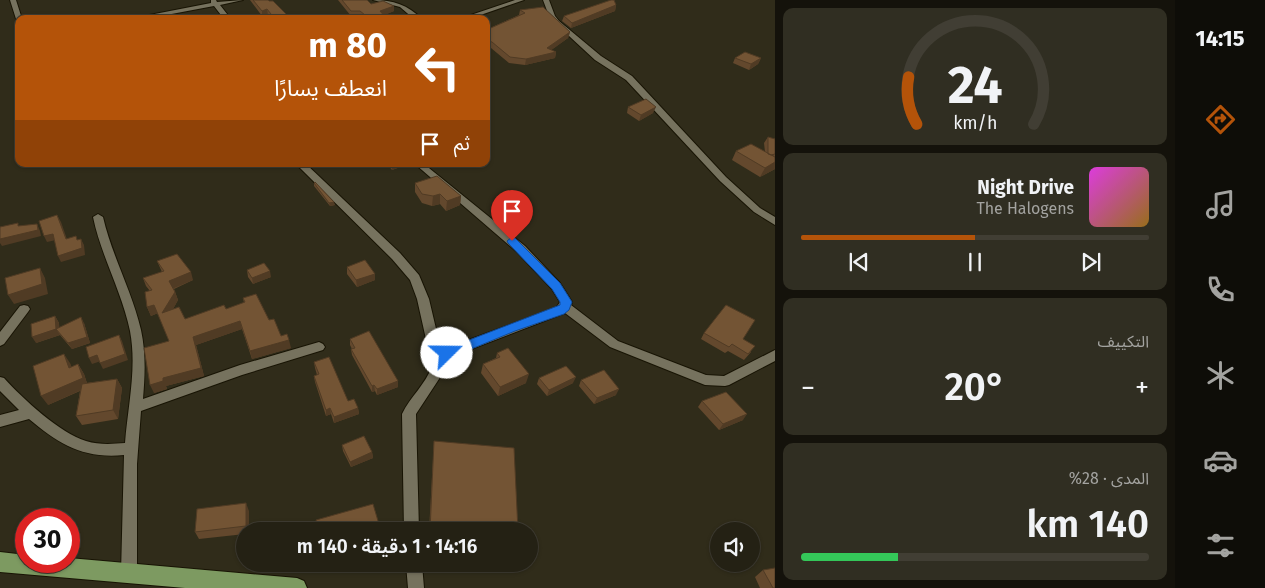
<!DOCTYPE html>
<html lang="ar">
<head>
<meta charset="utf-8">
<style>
  body { margin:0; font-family:"Fira Sans","Noto Sans Arabic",sans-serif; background:#302e22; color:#f1f3f6; direction:rtl; height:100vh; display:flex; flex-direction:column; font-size:19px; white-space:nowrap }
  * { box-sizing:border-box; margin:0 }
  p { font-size:16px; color:#a3a3a0 }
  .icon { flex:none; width:28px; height:28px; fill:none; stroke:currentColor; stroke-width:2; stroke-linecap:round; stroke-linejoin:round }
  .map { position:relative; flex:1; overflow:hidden; direction:ltr }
  .panel { display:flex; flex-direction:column; gap:8px; padding:8px; background:#14120b; width:400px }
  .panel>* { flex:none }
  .guide { position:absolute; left:15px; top:15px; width:475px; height:152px; border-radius:10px; box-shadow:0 1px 4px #0004,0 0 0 1px #413e34; direction:rtl; background:#b45309; color:#fff; overflow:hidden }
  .fabs { position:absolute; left:710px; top:522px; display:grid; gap:10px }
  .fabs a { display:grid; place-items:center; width:50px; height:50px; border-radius:50%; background:#242114; box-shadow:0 1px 4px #0004,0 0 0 1px #413e34; font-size:25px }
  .speed { position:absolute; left:15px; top:508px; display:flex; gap:10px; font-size:25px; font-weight:700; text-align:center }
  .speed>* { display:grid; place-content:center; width:65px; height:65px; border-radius:50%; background:#242114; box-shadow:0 1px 4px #0004,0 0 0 1px #413e34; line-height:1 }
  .speed .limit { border:8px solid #d22; background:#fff; color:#111 }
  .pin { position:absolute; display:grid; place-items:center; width:42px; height:42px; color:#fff; margin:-51px -21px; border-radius:50% 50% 50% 0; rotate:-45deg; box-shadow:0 0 5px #0007 }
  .pin .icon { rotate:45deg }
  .me { position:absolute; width:55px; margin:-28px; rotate:68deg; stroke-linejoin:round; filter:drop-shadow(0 0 4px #0008) }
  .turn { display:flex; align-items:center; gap:18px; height:105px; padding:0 20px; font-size:22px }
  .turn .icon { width:65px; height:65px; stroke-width:2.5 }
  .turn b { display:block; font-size:35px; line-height:42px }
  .then { display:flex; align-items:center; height:48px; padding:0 20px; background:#0003; gap:10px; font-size:19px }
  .big { font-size:38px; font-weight:600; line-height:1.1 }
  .panel .tile { flex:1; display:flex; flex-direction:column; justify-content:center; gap:8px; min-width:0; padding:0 18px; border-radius:10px; background:#302e22 }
  .panel .dial { align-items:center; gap:0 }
  .dial svg { height:130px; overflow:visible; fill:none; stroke:#413e34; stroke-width:7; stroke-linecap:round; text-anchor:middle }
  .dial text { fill:#f1f3f6; stroke:none }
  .song { display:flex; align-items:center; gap:15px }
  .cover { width:60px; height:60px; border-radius:8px; background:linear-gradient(135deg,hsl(300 70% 55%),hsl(40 70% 35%)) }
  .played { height:5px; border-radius:2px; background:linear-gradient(90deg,#b45309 50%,#413e34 50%) }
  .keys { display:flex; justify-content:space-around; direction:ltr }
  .heat { display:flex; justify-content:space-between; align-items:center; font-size:28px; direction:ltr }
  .charge { height:8px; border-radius:4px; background:linear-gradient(90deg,#34c759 28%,#413e34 0) }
  .trip { position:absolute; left:236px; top:522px; width:302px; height:50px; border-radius:25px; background:#242114; box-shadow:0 1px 4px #0004,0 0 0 1px #413e34; font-weight:600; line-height:50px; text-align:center; direction:rtl }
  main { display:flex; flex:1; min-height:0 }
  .tab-bar { display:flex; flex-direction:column; width:90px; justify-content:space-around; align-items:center; background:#0e0d08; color:#a3a3a0 }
  .tab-bar .icon { width:35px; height:35px }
  .tab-bar .active { color:#b45309 }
  .tab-bar b { font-size:22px; color:#f1f3f6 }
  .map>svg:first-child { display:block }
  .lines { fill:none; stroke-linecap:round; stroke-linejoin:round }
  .minor-casing { stroke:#181404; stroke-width:2 }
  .trunk-casing { stroke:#181404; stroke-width:2 }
  .minor { fill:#76725e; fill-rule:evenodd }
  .trunk { fill:#7d9a61; fill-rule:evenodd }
  .wall { fill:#63482d }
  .shaded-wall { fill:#503b24 }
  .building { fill:#735434; stroke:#503b24 }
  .route { fill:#1a73e8; stroke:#114b97 }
</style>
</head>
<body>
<main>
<nav class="tab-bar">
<b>14:15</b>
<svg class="icon active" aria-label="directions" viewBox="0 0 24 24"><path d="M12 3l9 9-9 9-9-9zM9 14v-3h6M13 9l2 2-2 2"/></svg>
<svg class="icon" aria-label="music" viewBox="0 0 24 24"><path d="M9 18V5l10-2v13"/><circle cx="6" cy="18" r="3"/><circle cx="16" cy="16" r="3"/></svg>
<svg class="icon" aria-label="phone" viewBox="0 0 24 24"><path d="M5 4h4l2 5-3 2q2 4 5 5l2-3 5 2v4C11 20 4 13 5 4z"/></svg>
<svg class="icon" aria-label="climate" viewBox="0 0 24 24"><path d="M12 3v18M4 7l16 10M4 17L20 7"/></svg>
<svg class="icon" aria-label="car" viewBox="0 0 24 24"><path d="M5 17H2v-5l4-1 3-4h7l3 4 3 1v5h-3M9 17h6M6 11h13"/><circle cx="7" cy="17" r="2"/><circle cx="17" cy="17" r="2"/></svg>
<svg class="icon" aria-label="filters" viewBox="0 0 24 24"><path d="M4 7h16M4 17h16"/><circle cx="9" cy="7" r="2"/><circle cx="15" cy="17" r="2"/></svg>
</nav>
<section class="panel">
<div class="tile dial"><svg viewBox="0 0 100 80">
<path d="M14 69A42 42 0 1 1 86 69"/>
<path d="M14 69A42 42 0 0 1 9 40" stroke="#b45309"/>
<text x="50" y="56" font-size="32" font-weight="700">24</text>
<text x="50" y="72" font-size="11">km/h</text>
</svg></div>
<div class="tile">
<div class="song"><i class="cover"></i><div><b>Night Drive</b><p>The Halogens</p></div></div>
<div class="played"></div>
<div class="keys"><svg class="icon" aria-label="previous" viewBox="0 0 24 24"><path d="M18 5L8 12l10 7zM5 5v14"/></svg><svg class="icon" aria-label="pause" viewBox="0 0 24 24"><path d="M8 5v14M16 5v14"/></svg><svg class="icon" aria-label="next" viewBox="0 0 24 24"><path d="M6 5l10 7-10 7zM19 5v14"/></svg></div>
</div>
<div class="tile"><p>التكييف</p>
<div class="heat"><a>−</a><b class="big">20°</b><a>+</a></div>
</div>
<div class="tile"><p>المدى · 28%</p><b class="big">140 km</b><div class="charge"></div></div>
</section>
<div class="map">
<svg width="775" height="588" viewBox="0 0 775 588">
  <rect width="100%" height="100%" fill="#302c1a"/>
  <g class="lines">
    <defs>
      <path id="minor" d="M10,0H16L22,19H19V21L16,19Z
        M211,0H216L217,2L243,0L220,5L231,19H224L214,6L145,19H129L211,3Z
        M373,0C393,0 408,5 422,19H414L400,7Z
        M515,0H524L469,19H459Z
        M543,0H549L555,16L559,21L601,56L632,76L726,177L760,208L775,217V225L754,212L720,181L626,80L595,60L555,23L549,16Z
        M296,164H306L400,253L419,275L429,299L441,350L556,308L560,302L552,289L517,252L415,164H424L525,246L560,283L572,302L571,305L618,341L706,375L724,376L775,350V361L729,385L725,386L705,385L610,347L565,313L443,360L444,366L439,379L416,414L419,531H404L402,414C410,397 426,384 432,366L417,299L410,280L392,259Z
        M98,214L103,217C112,256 132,291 141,330C146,353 145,376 143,399L240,365L319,342L323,344L325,347L323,350L242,375L141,411L137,464V574L135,580L129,582L123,580L121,574L124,455C83,459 59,444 29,419L0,427V415L19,410L0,391V377L4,378C22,398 61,434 86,441C99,445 112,444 125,443C128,405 137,368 130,331C122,292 101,256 93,217Z
        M24,305L28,306L30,309L28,312L4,344L0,346V332L20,306Z
        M406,564H422L424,588H408Z"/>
      <path id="trunk" d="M0,552L26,555V561H69V558L297,578L304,581L307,588H185L0,572Z"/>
    </defs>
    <!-- minor casing -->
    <use href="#minor" class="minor-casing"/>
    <!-- trunk casing -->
    <use href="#trunk" class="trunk-casing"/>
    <!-- minor -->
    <use href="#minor" class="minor"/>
    <!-- trunk -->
    <use href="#trunk" class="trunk"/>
  </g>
  <!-- wall -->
  <path class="wall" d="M250,0H268L291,19H271L268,15L262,16Z
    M338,0H367L371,4L394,6V11L384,15L387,19H364L361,16H351Z
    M616,5L615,11L571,28L562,21L564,16Z
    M520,10L570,32L568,38L551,50L556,52L555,58L525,65L509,63L491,48L486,46V30L519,15Z
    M735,58H761L758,64L749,70L733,63Z
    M628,107L653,113L639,121L627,113Z
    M768,137L775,139V169L760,177L732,160L736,151L765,152L764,143Z
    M387,164H409L392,170Z
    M314,183L335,205L330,206L314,186Z
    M415,183L461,196L460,205L446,211L440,204L432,206L422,203L415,192Z
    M157,261L193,280L174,289L178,300L173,309L185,319L226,309L244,303L243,298L269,320L291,348L252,359L242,329L196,345L204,376L166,386L167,389L154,393L169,341L158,313L151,316L147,307L150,291L146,286L143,278L162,272Z
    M347,267L375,280L357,287L347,274Z
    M247,270L271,277L253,284L248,277Z
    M55,316L59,323V328L84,323L90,343L72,349L60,335L36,343Z
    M704,333L743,339L751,352L744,360L728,351L725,353L701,339Z
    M350,339L398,387L377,395L375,391L372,392L352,355L351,349H352L350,345Z
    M497,353L526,383L498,396L481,373L483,364L496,358Z
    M314,362L348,401L358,408L359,414L334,423L331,414L326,416L315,382L314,376L317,375L315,368Z
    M70,363L71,367L78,364L84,374L87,383L117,379L122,388L118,419L82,425L76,416L80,391L48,405Z
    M539,378L573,383L547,396L537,384Z
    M581,380L616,395L594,404L579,386Z
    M702,401L743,420L719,430L698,407Z
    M434,441L518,531H429Z
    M342,445L372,452L373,458L351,467L343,451Z
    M249,511V531H245V534L199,539L195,532Z
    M763,570L775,588H760L755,577Z"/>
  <!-- shaded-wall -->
  <path class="shaded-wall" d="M616,5L615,11L571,28L572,23Z
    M394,6V11L380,17V11Z
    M267,9L268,15L262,16V11Z
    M570,32L568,38L546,54L547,48Z
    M556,52L555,58L525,65L526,59Z
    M761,58L758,64L749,70L751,64Z
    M656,107L653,113L639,121L641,115Z
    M775,162V169L760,177L765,168Z
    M392,164H409L392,170Z
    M440,194V204L432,206L433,196Z
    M461,196L460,205L446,211L447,201Z
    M334,202L335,205L330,206L329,203Z
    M57,215L61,222L69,245L66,239Z
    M37,224L40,231L41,236L2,246L0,243V239Z
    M53,234L56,240L47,242L44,236Z
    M81,239L84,245L85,255L61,262L58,256Z
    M40,268L45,278L48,294L14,304L8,295Z
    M270,271L271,277L253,284L252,278Z
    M191,272L193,280L172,289L169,281Z
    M375,274V280L357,287L356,280Z
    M175,292L178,300L166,322L162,313Z
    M154,305L158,313L151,316L147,307Z
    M55,316L59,323L60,333L56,329L60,335L36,343L32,337Z
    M81,317L84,323L90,343L72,349L68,343Z
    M240,321L242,329L196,345L204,376L166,386L167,389L154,393L150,385L193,337Z
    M119,335L122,341L128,360L103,369L100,363Z
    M289,340L291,348L252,359L250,351Z
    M64,354L70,363L74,378L69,368Z
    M97,355L101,361L92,364L89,358Z
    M78,364L84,374L88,387L48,405L41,396Z
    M529,374L526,383L498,396L500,387Z
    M576,377L573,383L547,396L549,390Z
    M117,379L122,388L118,419L113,410Z
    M398,381V387L377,395V389Z
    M374,385L375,391L372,392V386Z
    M619,389L616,395L594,404L597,398Z
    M330,408L331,414L326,416V410Z
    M358,408L359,414L334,423V417Z
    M747,414L743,420L719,430L723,424Z
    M372,452L373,458L351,467L350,462Z
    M246,503L249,511V531H248L246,526Z"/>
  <!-- building -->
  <path class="building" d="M253,0H268L269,1H273L291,19H275L267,9L262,11Z
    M342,0H367L371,4L383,1L394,6L380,11L387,19H370L360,11H351Z
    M611,0H614L616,5L572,23L564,16Z
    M543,7L570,32L547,48L556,52L526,59L510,57L492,42L486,40V30L525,13L520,10Z
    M745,52L761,58L751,64L735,58Z
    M646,99L656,107L641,115L628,107Z
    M768,137L775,139V154L771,155L768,154Z
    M751,144L775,157V162L765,168L736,151Z
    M437,176L461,196L447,201L440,194L433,196L422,194L415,183Z
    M315,182L334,202L329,203L314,183Z
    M57,215L66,239L76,236L77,240L81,239L82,248L58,256L53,234L44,236L39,221Z
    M18,223V226L37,224L38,230L0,239V227Z
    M177,254L191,272L169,281L175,292L162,313L179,307L185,319L224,305L226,309L245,302L243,298L256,294L269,320L274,319L281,336L287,334L289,340L250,351L240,321L193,337L201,368L163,378V381L150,385L144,348L169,341L154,305L147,307L145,292L152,290L143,278L164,271L157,261Z
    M365,260L375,274L356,280L347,267Z
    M264,263L270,271L252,278L247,270Z
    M40,268L42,284L8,295L5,278Z
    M726,305L755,320L743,339L755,346L748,354L732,344L729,347L704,333Z
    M55,316L56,329L32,337L31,324Z
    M81,317L87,337L68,343L56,329Z
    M369,331L398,381L377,389L374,385L372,386L351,349L355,348L350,339Z
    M119,335L125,354L100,363L97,355L89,358L86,347Z
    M508,348L529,374L500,387L483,364L500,357L497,353Z
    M64,354L69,368L78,364L83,378L41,396L33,366Z
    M329,357L348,401L354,399L358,408L334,417L330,408L326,410L314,376L319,374L314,362Z
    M566,366L576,377L549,390L539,378Z
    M604,370L619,389L597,398L581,380Z
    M117,379L113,410L76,416L82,384Z
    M726,392L747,414L723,424L702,401Z
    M364,436L372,452L350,462L342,445Z
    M434,441L514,448L518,531H430Z
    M246,503V526L195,532L197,509Z
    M373,504L381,531H319L316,520Z
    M775,568V588H773L763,570Z"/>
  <!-- route -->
  <path class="route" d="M512,237L515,238L560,283L572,302L569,310L564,314L515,331L452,357H443L441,353L443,350L560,305V302L552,289L508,243L507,241Z"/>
</svg>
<div class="fabs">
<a><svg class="icon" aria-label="sound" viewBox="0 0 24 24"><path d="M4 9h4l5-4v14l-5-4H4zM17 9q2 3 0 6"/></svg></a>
</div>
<div class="speed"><div class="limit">30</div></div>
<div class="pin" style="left:512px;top:241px;background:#d93025"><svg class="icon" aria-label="arrive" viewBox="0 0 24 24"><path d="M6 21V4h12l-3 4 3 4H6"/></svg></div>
<svg class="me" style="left:447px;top:353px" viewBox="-20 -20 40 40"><circle r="19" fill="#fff"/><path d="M0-13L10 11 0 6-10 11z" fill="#1a73e8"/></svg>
<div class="trip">14:16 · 1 دقيقة · 140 m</div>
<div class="guide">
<div class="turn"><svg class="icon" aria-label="left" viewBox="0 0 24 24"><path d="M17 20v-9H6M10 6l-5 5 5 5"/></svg><div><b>80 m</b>انعطف يسارًا</div></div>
<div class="then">ثم<svg class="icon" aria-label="arrive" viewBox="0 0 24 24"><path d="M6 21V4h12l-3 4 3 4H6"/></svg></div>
</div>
</div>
</main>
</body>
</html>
